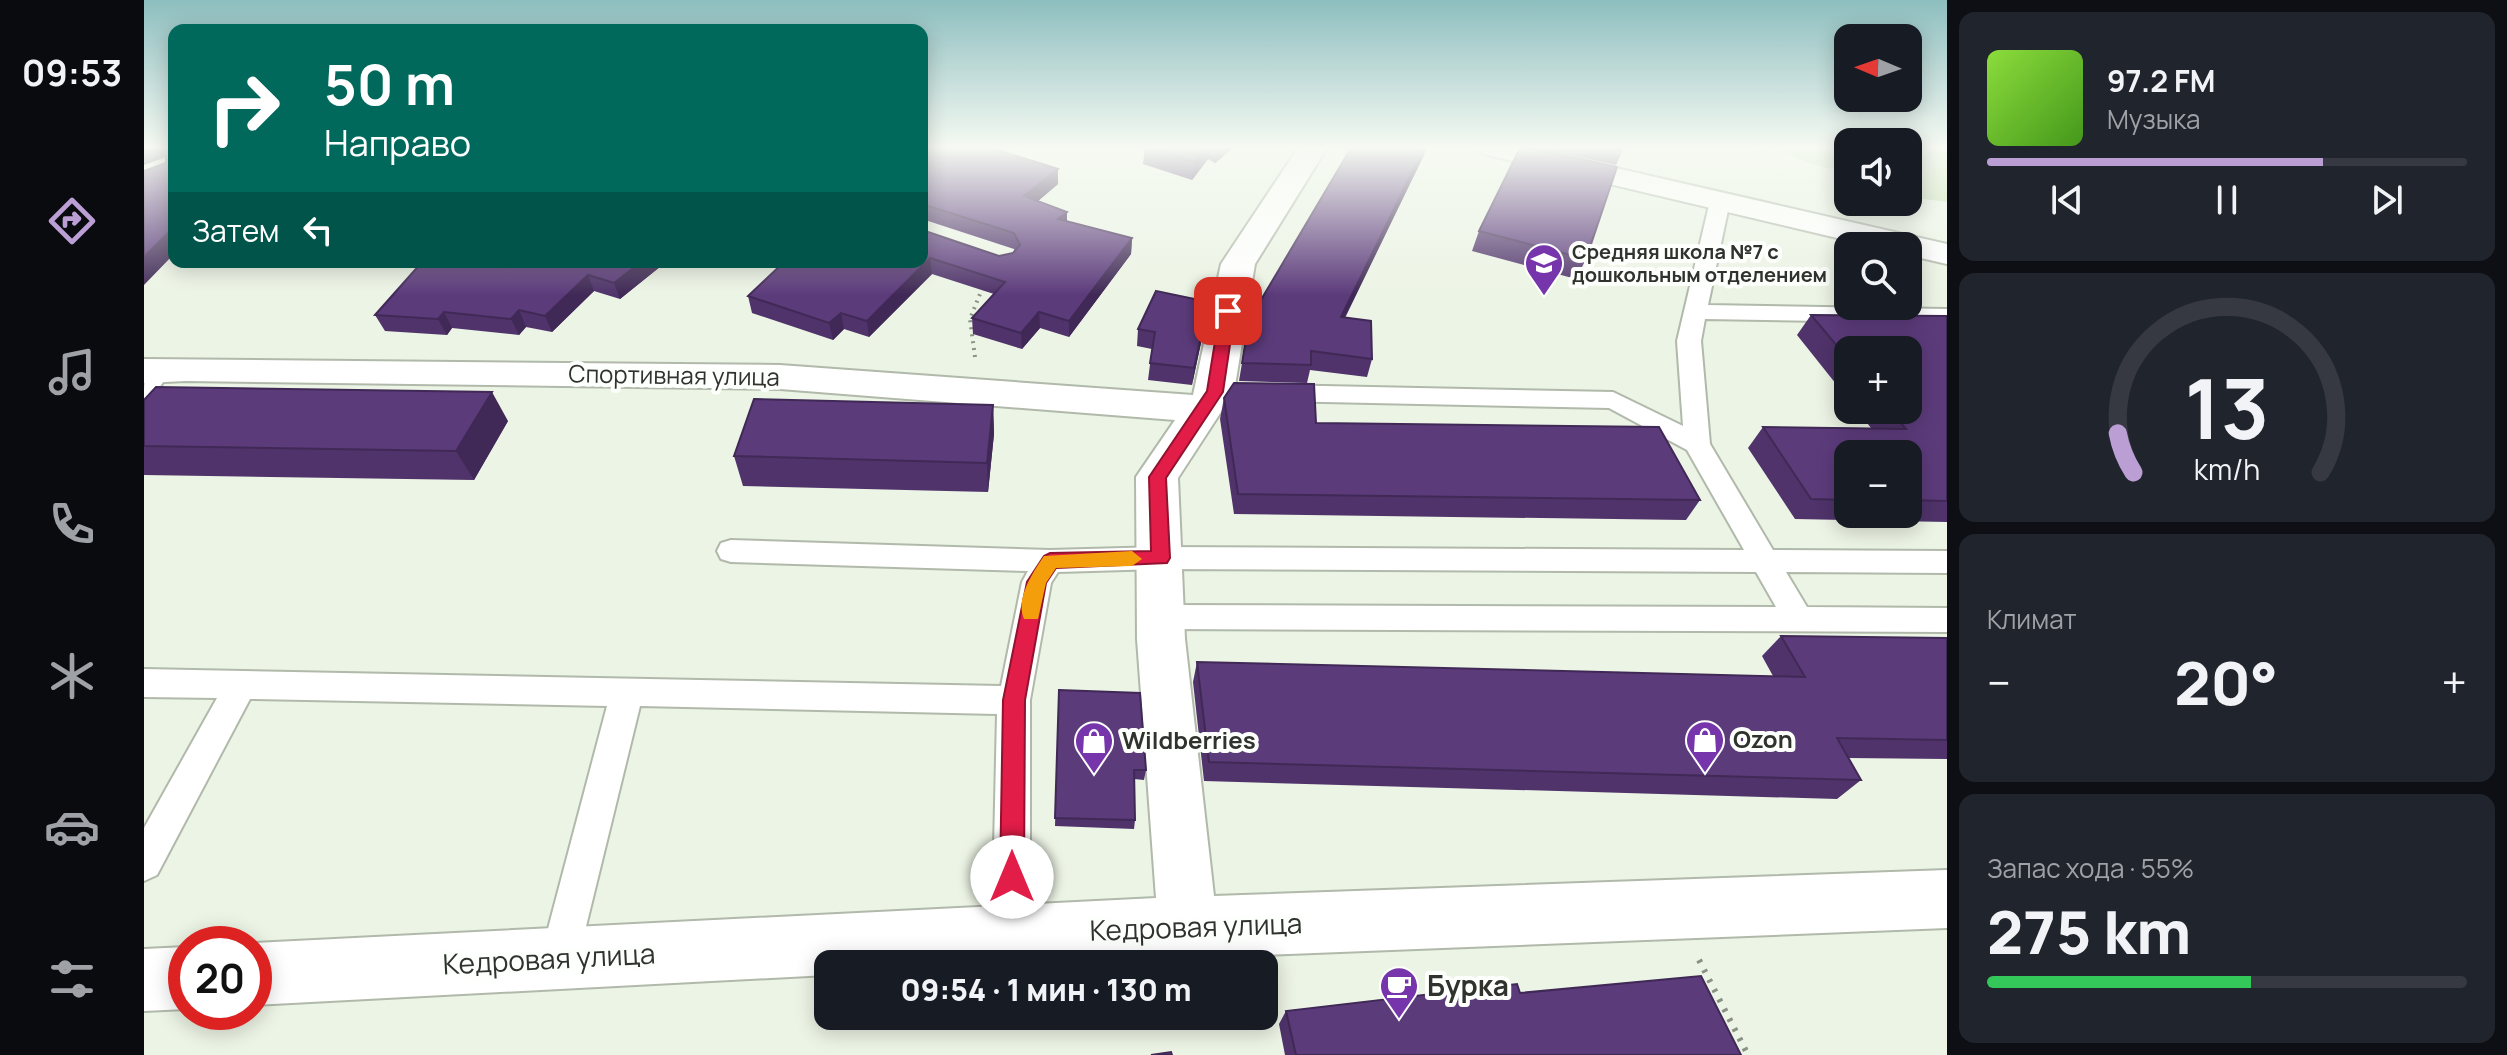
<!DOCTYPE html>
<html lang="ru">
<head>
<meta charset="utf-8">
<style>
  body { margin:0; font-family:Manrope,sans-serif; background:#20242c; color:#f1f3f6; height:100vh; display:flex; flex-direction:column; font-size:30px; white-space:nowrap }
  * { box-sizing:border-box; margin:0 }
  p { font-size:26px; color:#9ea1a6 }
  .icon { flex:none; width:44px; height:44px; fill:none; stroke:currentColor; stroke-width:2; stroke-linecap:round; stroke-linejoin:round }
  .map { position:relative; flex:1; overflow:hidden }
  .panel { display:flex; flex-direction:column; gap:12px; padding:12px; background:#0d0f14; width:560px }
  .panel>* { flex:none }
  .banner { position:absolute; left:24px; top:24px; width:760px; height:244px; border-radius:16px; box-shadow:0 4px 20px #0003; background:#00695c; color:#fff; overflow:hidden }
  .needle { width:52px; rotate:272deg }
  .fabs { position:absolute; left:1690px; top:24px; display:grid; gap:16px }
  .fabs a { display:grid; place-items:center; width:88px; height:88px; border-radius:16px; background:#171b24; box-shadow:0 4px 20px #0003; font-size:40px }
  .speed { position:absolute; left:24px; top:926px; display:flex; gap:16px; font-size:40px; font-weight:700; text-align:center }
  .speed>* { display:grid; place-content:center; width:104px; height:104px; border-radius:50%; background:#171b24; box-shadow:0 4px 20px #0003; line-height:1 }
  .speed .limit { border:12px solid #d22; background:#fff; color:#111 }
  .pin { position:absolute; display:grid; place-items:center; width:68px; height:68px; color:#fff; margin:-34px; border-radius:16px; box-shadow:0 4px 12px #0006 }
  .me { position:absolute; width:88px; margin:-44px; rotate:0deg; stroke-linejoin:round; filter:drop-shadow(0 0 6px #0008) }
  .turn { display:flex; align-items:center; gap:28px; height:168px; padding:0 24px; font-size:36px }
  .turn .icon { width:104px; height:104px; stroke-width:2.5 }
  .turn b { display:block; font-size:56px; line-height:68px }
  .then { display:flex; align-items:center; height:76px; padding:0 24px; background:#0003; gap:16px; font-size:30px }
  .big { font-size:60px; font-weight:800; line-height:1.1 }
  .panel .widget { flex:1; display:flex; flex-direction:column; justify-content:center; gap:12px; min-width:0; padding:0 28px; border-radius:16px; background:#20242c }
  .panel .dial { align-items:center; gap:0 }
  .dial svg { height:208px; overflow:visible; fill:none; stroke:#363941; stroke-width:7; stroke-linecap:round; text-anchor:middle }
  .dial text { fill:#f1f3f6; stroke:none }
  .song { display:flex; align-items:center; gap:24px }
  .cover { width:96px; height:96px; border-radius:12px; background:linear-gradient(135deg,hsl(90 70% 55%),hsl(100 70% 35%)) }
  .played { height:8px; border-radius:4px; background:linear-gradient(90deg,#ba9ed4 70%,#363941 70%) }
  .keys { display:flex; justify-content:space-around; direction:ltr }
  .heat { display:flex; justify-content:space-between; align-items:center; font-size:44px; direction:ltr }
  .charge { height:12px; border-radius:6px; background:linear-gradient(90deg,#34c759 55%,#363941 0) }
  .trip { position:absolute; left:670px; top:950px; width:464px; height:80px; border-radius:16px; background:#171b24; box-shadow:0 4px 20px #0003; font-weight:800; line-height:80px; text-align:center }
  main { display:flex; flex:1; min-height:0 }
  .dock { display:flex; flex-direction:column; width:144px; justify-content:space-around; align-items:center; background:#090b0e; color:#9ea1a6 }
  .dock .icon { width:56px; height:56px }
  .dock .active { color:#ba9ed4 }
  .dock b { font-size:36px; color:#f1f3f6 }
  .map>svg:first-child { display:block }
  .green { fill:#c5dfae }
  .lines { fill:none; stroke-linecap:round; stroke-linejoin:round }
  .service-casing { stroke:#b1b9aa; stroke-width:4 }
  .minor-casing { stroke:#b1b9aa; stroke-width:4 }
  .path-far1 { stroke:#8c9187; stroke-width:4; stroke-dasharray:2 5; stroke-linecap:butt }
  .path { stroke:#8c9187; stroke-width:6; stroke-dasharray:3 8; stroke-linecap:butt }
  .service { fill:#fff; fill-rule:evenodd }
  .minor { fill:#fff; fill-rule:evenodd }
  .wall { fill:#4f336a; fill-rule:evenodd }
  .shaded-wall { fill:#402956 }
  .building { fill:#5c3b7b; stroke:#402956; stroke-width:2 }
  .route { fill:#e11d48; stroke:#92132f; stroke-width:2 }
  .slow { fill:#f59e0b }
  .labels { text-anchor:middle; stroke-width:8; stroke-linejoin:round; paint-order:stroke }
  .far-poi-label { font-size:20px; font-weight:bold; fill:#2f322d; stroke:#fdfffc; text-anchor:start }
  .street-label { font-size:24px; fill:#2f322d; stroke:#fdfffc }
  .poi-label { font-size:24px; font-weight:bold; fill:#2f322d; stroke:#fdfffc; text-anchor:start }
  .near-street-label { font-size:28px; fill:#2f322d; stroke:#fdfffc }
  .near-poi-label { font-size:28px; font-weight:bold; fill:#2f322d; stroke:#fdfffc; text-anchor:start }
</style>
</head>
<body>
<main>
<nav class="dock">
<b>09:53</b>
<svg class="icon active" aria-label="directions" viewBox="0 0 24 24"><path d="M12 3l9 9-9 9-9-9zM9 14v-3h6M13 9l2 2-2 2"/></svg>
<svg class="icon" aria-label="music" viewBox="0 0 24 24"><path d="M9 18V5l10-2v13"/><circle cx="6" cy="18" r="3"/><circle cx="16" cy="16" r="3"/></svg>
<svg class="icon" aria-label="phone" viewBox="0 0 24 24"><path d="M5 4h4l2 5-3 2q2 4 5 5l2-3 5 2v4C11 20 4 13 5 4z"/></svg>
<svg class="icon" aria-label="climate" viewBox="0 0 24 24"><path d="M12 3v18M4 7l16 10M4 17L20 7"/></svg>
<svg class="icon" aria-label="car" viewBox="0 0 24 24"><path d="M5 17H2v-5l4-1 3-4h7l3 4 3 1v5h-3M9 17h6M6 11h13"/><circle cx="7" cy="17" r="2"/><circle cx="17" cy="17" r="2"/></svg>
<svg class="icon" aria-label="filters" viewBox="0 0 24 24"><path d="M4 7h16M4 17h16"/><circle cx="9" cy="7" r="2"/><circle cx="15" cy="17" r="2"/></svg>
</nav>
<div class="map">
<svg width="1803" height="1055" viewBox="0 0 1803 1055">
  <rect width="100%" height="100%" fill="#ecf4e5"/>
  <!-- green -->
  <path class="green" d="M1601,148H1704V173L1665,163L1638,151L1625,150L1621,154Z
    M1764,148H1803V202L1764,197Z"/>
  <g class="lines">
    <defs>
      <path id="service" d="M1576,195L1586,201L1564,305L1803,309V323L1561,319L1557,341L1566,444L1629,550L1803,551V573L1642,572L1663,607L1803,608V632L1017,629L1006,626L1002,617L1006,608L1017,605L1632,607L1612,572L1016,569L914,572L907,583L886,700V936L881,950L867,955L853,950L848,936L853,714L496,706L434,959L429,973L415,978L401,973L396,959L463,706L106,699L13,875L0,881V828L73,698L0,697V669L857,686L878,582L884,571L587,562L577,559L573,551L577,543L587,540L906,550L1016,547L1600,550L1543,450L1465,408L1132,401L1123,399L1120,393L1123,387L1132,385L1469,392L1539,426L1533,341L1566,201Z
        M16,362L24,365L28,370L9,396L0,398C0,382 0,367 16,362Z"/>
      <path id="minor" d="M1154,148H1183L1111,264L1090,392L1034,478L1041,639L1070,896L1803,870V928L896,964H684V975L110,1005V943L1012,898L993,639L992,477L1031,420L636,389L42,381L0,383V359L636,365L1049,395L1077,264Z
        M1335,148H1385L1803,244V264L1764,255V246H1727L1339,154Z
        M42,947V1009L0,1011V949Z"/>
    </defs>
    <!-- service casing -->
    <use href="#service" class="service-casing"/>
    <!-- minor casing -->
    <use href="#minor" class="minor-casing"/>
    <!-- path-far1 -->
    <path class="path-far1" d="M831,357L826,319L840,284"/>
    <!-- path -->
    <path class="path" d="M1555,960L1604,1055"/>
    <!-- service -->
    <use href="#service" class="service"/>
    <!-- minor -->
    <use href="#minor" class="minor"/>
  </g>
  <!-- wall -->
  <path class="wall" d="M778,148L914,169V184L894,201L923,212V221L988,238L987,254L925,337L896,328L878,349L829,334L828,318L850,294L788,274L725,337L700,329L689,340L608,313L604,296L778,230L855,256L869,253L871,251L870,249L778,219Z
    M1001,148H1089L1071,163L1064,159L1048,180L999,164Z
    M1392,148H1480L1472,165Z
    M1280,155L1201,318L1228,359L1223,377L1166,370L1163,383L1095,381L1107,309L1111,310Z
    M1335,231L1442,259L1432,279L1328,251Z
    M278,262H522L476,299L450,291L408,332L382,327L375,335L308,328L303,335L241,331L231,315Z
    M1667,315L1803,316V522L1651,519L1604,448L1619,427L1727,428L1713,410H1764L1704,350V399L1653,335ZM1704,454H1764V514H1704Z
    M1062,319L1048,385L1004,380L1008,349L993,346L994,329Z
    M1080,398L1172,423L1556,500L1542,520L1090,514L1076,419Z
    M0,400L364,421L330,480L0,475Z
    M849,405L850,434L844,492L599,486L590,456Z
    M1637,636L1803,638V759L1704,758L1717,780L1693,799L1060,781L1049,682L1053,662L1629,676L1618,656Z
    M915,690L1002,770L1000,780L990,779L991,820L990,829L911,826Z
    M1376,993L1597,1055H1141L1135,1024L1142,1011Z"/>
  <!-- shaded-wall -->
  <path class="shaded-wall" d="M0,148H28L30,154L0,165Z
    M1061,148H1066L1064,159L1048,180L1050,162Z
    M1073,148H1089L1071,163Z
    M1280,148H1282L1280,155L1192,335L1197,317Z
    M914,169V184L881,212L880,196Z
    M923,212V227L914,219Z
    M30,227V254L0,285V257Z
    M988,238L987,254L925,337V321Z
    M786,258L788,274L725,337L723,321Z
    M497,262H522L476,299L470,283Z
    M444,275L450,291L408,332L401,316Z
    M1065,302L1062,319L1048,385L1050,368Z
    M375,310L382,327L375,335L367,319Z
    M300,312L308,328L303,335L294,319Z
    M895,312L896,328L878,349L877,333Z
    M697,313L700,329L689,340L685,323Z
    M348,392L364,421L330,480L312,451Z
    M849,405L850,434L844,492L843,463Z"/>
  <!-- building -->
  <path class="building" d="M22,148H30V227L0,257V171L22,163Z
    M778,148H847L914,169L880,196L923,212L914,219L988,238L925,321L895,312L877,333L828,318L861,282L786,258L723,321L697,313L685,323L604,296L640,262H778V230L855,256L869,253L876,245L870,233L778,204Z
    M1007,148H1061L1050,162Z
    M1207,148H1280L1197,317L1227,321L1228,359L1167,351V365L1098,363L1107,309L1111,310Z
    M1376,148H1388L1473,167L1442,259L1335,231Z
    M278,262H497L470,283L444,275L401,316L375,310L367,319L300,312L294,319L231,315Z
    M1012,291L1065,302L1050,368L1006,363L1011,332L994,329Z
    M1667,315L1803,316V501L1764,500V454H1704V500L1667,499L1619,427L1762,429L1746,410H1764V350H1704V359Z
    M1090,383L1170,384L1172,423L1515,427L1556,500L1094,494L1080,398Z
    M12,387L348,392L312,451L0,446V400Z
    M610,399L849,405L843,463L590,456Z
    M1637,636L1803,638V740L1693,738L1717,780L1065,762L1053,662L1661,677Z
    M915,690L996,693L1002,770H990L991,820L911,818Z
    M1557,976L1597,1055H1152L1142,1011L1373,984L1376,993Z
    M1027,1052L1028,1055H1007Z"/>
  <!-- sky -->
  <linearGradient id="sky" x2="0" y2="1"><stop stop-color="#8dbebf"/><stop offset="0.5" stop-color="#f6faf3"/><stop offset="1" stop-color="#f6faf3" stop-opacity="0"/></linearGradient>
  <rect width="1803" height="295" fill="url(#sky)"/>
  <!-- route -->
  <path class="route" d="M1084,307L1091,311L1079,392L1022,478L1026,558L1023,563L912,568L902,583L881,700L880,877L876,885L868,888L860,885L856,877L859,700L883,582L900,556L906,553L1007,551L1005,477L1063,391L1076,311Z"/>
  <!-- slow -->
  <path class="slow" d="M988,551L998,559L988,566L912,568L902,583L894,619H880C871,599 889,572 900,556Z"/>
  <!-- icons -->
  <defs>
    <symbol id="school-pin" viewBox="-11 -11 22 30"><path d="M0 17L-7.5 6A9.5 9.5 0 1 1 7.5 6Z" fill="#7635aa" stroke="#fdfffc"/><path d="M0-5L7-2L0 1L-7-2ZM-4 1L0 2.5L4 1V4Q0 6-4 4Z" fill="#fff"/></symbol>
    <symbol id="shop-pin" viewBox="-11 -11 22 30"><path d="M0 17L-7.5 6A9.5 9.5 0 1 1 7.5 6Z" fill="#7635aa" stroke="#fdfffc"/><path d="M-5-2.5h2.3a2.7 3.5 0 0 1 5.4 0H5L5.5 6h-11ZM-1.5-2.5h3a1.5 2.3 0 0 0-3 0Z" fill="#fff"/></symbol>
    <symbol id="cafe-pin" viewBox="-11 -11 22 30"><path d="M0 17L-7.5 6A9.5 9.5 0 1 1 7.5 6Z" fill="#7635aa" stroke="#fdfffc"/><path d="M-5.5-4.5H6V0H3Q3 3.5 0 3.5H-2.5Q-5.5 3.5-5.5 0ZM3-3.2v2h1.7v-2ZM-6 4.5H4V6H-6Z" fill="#fff"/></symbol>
  </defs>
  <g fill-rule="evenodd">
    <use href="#school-pin" x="1378" y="241" width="44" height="60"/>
    <use href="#shop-pin" x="1539" y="718" width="44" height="60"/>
    <use href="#shop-pin" x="928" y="719" width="44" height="60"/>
    <use href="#cafe-pin" x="1233" y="964" width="44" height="60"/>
  </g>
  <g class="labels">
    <!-- far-poi labels -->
    <g class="far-poi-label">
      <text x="1428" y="259">Средняя школа №7 с<tspan x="1428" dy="23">дошкольным отделением</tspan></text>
    </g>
    <!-- street labels -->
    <g class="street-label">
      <text transform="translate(530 376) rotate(1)" y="8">Спортивная улица</text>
    </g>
    <!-- poi labels -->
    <g class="poi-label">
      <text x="1589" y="748">Ozon</text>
      <text x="978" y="749">Wildberries</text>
    </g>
    <!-- near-street labels -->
    <g class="near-street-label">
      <text transform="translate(1052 927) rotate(-2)" y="10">Кедровая улица</text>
      <text transform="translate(405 959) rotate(-3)" y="10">Кедровая улица</text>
    </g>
    <!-- near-poi labels -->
    <g class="near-poi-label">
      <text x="1283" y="996">Бурка</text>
    </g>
  </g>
</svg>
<div class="fabs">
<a><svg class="needle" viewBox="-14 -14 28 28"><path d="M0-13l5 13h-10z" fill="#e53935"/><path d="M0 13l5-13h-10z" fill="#9ea1a6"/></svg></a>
<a><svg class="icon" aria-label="sound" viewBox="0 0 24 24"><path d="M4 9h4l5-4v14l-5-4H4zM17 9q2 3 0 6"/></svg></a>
<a><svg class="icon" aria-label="search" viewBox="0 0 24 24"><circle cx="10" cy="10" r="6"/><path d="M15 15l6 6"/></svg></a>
<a>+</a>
<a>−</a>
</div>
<div class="speed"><div class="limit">20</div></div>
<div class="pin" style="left:1084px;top:311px;background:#d93025"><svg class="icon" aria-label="arrive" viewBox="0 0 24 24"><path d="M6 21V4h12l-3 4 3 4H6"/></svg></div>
<svg class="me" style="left:868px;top:877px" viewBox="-20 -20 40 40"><circle r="19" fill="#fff"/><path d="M0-13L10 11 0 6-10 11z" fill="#e11d48"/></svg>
<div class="trip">09:54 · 1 мин · 130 m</div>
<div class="banner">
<div class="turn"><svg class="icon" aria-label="right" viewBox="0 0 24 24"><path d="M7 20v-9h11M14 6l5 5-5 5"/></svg><div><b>50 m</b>Направо</div></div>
<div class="then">Затем<svg class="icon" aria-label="left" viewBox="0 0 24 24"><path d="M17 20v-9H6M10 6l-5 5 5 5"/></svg></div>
</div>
</div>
<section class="panel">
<div class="widget">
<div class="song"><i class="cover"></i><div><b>97.2 FM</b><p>Музыка</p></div></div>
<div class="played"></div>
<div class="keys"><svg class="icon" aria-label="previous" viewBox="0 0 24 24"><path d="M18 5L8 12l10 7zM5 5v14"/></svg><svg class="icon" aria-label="pause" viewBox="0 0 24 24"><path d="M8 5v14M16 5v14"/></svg><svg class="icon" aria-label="next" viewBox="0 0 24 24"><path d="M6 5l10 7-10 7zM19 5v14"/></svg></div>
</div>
<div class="widget dial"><svg viewBox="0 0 100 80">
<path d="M14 69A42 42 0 1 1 86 69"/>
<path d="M14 69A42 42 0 0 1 8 54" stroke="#ba9ed4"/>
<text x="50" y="56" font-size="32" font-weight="700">13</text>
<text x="50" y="72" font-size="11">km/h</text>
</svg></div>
<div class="widget"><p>Климат</p>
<div class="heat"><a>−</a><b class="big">20°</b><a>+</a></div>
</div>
<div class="widget"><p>Запас хода · 55%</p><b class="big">275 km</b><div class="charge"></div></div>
</section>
</main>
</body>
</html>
